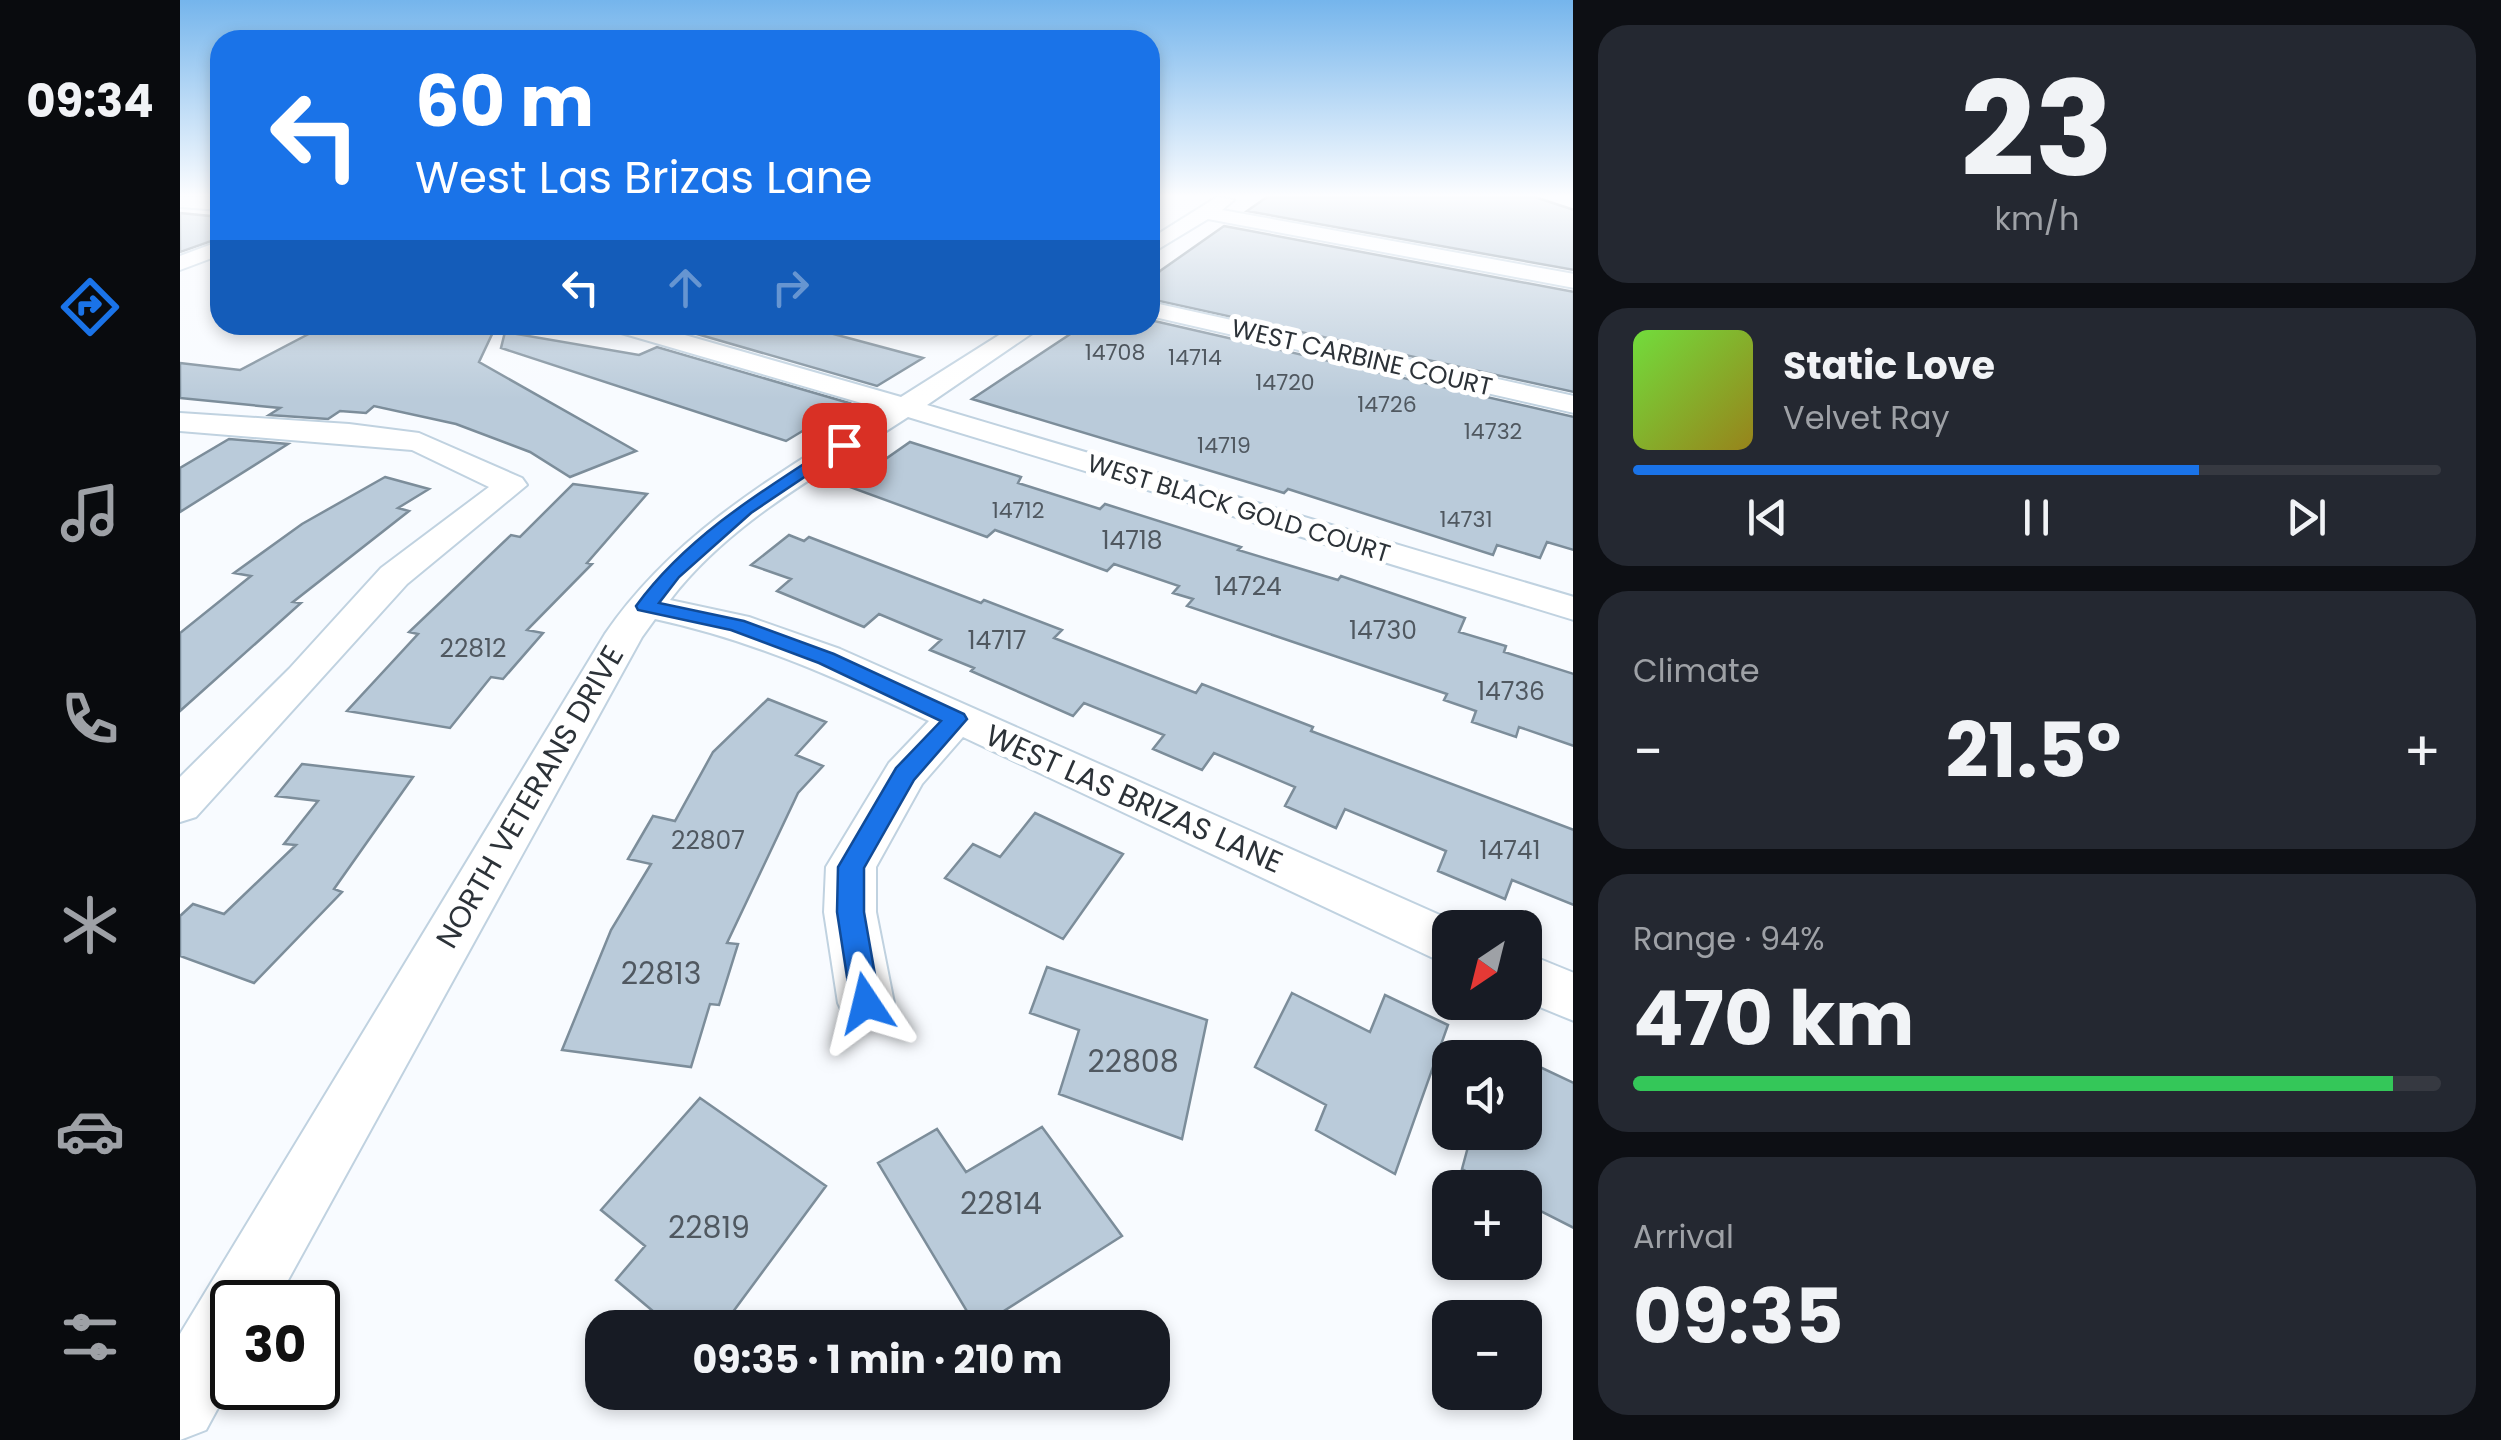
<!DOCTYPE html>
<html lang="en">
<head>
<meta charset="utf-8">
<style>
  body { margin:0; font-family:Poppins,sans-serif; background:#242831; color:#f1f3f6; height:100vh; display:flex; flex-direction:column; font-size:38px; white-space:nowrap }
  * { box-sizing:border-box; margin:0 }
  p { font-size:32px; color:#9ea1a6 }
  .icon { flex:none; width:55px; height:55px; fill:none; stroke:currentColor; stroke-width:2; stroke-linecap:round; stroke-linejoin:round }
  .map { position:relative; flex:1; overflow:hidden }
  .drawer { display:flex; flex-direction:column; gap:25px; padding:25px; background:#0d0f14; width:928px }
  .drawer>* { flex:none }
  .top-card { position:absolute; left:30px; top:30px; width:950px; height:305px; border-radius:30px; box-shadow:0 5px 15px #0003; background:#1a73e8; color:#fff; overflow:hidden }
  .needle { width:65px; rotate:215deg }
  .fabs { position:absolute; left:1252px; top:910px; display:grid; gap:20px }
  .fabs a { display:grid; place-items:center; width:110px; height:110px; border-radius:20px; background:#171b24; box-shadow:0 5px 15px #0003; font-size:50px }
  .speed { position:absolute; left:30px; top:1280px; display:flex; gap:20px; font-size:50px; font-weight:700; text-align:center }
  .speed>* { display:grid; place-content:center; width:130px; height:130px; border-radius:50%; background:#171b24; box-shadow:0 5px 15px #0003; line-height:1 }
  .speed .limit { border:5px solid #111; border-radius:15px; background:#fff; color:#111 }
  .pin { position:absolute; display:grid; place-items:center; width:85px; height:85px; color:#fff; margin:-42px; border-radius:20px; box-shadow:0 5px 15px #0006 }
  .me { position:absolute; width:110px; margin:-55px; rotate:350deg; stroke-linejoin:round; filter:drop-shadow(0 0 8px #0008) }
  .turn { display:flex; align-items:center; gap:35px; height:210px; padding:0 40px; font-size:45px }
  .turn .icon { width:130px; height:130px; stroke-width:2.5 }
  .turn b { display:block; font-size:70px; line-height:85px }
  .lanes { display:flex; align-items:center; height:95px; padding:0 40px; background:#0003; justify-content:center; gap:50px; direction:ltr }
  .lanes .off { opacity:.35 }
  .big { font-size:75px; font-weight:700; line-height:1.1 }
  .drawer .tile { flex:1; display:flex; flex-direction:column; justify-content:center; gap:15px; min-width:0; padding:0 35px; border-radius:30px; background:#242831 }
  .drawer .dial { align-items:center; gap:0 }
  .dial b { font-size:130px; line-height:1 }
  .song { display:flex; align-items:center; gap:30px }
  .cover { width:120px; height:120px; border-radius:15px; background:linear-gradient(135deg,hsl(100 70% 55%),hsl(50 70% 35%)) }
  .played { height:10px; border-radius:5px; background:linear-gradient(90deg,#1a73e8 70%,#363941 70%) }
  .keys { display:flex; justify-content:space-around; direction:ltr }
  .heat { display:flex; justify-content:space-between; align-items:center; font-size:55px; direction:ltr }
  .charge { height:15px; border-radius:8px; background:linear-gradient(90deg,#34c759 94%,#363941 0) }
  .trip { position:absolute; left:405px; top:1310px; width:585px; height:100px; border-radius:30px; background:#171b24; box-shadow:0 5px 15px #0003; font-weight:700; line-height:100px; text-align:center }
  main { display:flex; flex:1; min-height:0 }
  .tab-bar { display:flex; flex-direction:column; width:180px; justify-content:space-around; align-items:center; background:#090b0e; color:#9ea1a6 }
  .tab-bar .icon { width:70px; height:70px }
  .tab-bar .current { color:#1a73e8 }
  .tab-bar b { font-size:45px; color:#f1f3f6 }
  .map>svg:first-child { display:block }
  .building { fill:#bacbda; stroke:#7c8d9a; stroke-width:2.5 }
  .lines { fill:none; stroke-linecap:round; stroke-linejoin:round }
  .street-casing { stroke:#c0d2e0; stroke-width:4 }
  .street { fill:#fff; fill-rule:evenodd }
  .route { fill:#1a73e8; stroke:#114b97; stroke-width:2.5 }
  .labels { text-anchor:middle; stroke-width:10; stroke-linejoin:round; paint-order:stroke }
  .far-number-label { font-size:22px; fill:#505860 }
  .far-street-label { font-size:25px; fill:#2c3238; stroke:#fff }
  .number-label { font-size:25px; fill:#505860 }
  .street-label { font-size:30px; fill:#2c3238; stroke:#fff }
  .near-number-label { font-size:30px; fill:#505860 }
</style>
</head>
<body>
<main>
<nav class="tab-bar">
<b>09:34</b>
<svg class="icon current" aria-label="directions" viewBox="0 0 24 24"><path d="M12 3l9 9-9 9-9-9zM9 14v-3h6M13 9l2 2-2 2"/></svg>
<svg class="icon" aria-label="music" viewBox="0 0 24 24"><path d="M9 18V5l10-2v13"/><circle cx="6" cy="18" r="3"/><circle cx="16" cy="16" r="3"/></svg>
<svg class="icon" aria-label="phone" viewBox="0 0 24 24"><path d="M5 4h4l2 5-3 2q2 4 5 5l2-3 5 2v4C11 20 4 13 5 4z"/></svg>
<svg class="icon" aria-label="climate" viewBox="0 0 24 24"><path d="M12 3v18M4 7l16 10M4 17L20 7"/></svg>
<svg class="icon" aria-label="car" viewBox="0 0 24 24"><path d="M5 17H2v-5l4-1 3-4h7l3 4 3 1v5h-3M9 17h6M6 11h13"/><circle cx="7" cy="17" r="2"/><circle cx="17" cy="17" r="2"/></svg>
<svg class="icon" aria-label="filters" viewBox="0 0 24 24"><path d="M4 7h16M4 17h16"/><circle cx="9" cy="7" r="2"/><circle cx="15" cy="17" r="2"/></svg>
</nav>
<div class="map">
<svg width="1394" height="1440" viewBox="0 0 1394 1440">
  <rect width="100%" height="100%" fill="#f8fbff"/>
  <!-- building -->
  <path class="building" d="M1087,197H1355L1394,210V270L1067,211Z
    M0,213L40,217V238L0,252Z
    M1044,226L1394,292V392L970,299V281L980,271Z
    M970,320L1394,417V550L1367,542L1360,558L1317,545L1313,555L1108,489L1104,493L792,399L904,325H970Z
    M176,325L223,329L228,325H269L314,330L299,362L456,451L390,477L350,452L276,424L194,406L186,413L160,411L148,419L89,415L100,408L0,398V363L60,370L142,327L166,330Z
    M526,325H620L743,358L697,386L510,332Z
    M325,332L459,355L477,347L669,403L606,441L321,348Z
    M49,439L108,444L0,512V468Z
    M730,442L841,477L838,483L920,509L925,504L1061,547L1058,550L1158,580L1161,576L1285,618L1279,632L1326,646L1324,652L1394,674V746L1339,727L1336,737L1292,722L1296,711L1264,700L1267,694L1007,606L1013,599L993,593L999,586L934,564L927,571L815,530L807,537L667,486Z
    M205,477L249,489L218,508L229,511L113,602L121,603L0,711V633L71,576L54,573L122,524Z
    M393,484L467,494L407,563L412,564L347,630L363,633L323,679L311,677L270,728L167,711L238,634L229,632L331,535L340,537Z
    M609,535L624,541L629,537L801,603L804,600L882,630L874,638L1016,693L1022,684L1133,727L1131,731L1394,830V905L1332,880L1325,899L1258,871L1266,851L1165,809L1156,828L1105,806L1115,787L1034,753L1022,770L973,749L984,735L904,703L893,716L791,671L794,668L750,650L761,640L699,614L684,627L597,591L611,579L571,565Z
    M588,699L646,722L616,755L643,766L618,793L547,943L558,944L539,1005L530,1004L511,1067L382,1050L431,930L471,864L448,859L473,816L495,821L533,752Z
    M122,764L233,777L154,889L162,892L74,983L0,956V916L13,904L44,914L116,845L104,844L138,801L96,796Z
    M855,813L943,854L883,939L765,878L793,844L820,857Z
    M867,967L1027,1020L1002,1139L879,1094L899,1030L850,1013Z
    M1112,993L1190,1032L1205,995L1268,1025L1215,1174L1136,1130L1146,1105L1075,1067Z
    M1345,1060L1394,1083V1228L1345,1203V1188H1317L1282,1169L1292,1132H1345Z
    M520,1098L646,1186L541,1328H493L436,1280L465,1246L421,1210Z
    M862,1127L942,1236L797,1328L698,1163L757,1129L786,1172Z"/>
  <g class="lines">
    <defs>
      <path id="street" d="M0,197L40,198V210L0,207Z
        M1037,197L1054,200L1042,210L1394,274V288L1028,219L970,254V239Z
        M40,241V255L0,270V256Z
        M970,302L1394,396V413L970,316Z
        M428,325H470L721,397L835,325H864L747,405L1394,597V620L728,417C646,471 551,520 490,600L569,617L660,649L1289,928H1270V963L1251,957L783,737L742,784L696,867V912L714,1003L706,1020L686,1027L666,1020L658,1003L644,912L646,867L709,763L749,721C656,678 576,641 475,619L462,637L96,1302H52V1382L26,1430L0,1440V1334L425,634C495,532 599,473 702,409L431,330Z
        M0,413L169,424L239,433L342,478L347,485L227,584L16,817L0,822V777L109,669L201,568L309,487L232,450L0,431Z
        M1345,953L1394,973V1021L1345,1001Z"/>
    </defs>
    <!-- street casing -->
    <use href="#street" class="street-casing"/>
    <!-- street -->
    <use href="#street" class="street"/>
  </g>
  <!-- sky -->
  <linearGradient id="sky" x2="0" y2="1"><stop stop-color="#75b5ec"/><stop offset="0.49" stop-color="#fcfdff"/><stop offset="1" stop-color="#fcfdff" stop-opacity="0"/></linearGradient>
  <rect width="1394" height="399" fill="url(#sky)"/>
  <!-- route -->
  <path class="route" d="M658,442L672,445L571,513L499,577L479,603L564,621L654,654L784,714L787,719L734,780L684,868V912L700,1003L696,1012L686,1016L675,1012L671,1003L657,912L658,867L716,768L761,721L639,663L551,630L458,610L456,606C508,535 585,489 658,442Z"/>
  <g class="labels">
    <!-- far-number labels -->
    <g class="far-number-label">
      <text x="935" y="360">14708</text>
      <text x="1015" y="365">14714</text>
      <text x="1105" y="390">14720</text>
      <text x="1207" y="412">14726</text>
      <text x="1313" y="439">14732</text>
      <text x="1044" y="453">14719</text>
      <text x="838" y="518">14712</text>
      <text x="1286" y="527">14731</text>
    </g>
    <!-- far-street labels -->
    <g class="far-street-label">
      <text transform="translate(1182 357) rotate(13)" y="9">WEST CARBINE COURT</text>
      <text transform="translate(1059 508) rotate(17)" y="9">WEST BLACK GOLD COURT</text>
    </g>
    <!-- number labels -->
    <g class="number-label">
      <text x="952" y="549">14718</text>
      <text x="1068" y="595">14724</text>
      <text x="1203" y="639">14730</text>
      <text x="817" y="649">14717</text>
      <text x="293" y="657">22812</text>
      <text x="1331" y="700">14736</text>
      <text x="528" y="849">22807</text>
      <text x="1330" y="859">14741</text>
    </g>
    <!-- street labels -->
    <g class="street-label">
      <text transform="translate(350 797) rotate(-60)" y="10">NORTH VETERANS DRIVE</text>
      <text transform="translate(954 799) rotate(24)" y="10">WEST LAS BRIZAS LANE</text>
    </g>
    <!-- near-number labels -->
    <g class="near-number-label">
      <text x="481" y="984">22813</text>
      <text x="953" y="1072">22808</text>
      <text x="821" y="1214">22814</text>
      <text x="529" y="1238">22819</text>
    </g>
  </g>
</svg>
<div class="fabs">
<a><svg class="needle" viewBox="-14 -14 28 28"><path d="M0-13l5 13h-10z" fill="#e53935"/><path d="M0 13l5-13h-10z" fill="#9ea1a6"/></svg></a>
<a><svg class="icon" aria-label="sound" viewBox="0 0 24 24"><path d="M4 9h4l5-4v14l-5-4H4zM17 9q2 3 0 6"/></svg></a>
<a>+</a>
<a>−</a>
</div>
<div class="speed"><div class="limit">30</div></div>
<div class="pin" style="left:664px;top:445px;background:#d93025"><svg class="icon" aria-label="arrive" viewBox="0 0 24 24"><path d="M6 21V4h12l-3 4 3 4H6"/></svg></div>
<svg class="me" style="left:686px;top:1003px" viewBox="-20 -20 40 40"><path d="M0-17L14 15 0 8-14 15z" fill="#1a73e8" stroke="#fff" stroke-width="4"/></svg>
<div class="trip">09:35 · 1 min · 210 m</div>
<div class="top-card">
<div class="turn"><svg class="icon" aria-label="left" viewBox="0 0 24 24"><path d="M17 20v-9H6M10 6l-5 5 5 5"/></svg><div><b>60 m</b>West Las Brizas Lane</div></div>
<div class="lanes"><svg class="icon" aria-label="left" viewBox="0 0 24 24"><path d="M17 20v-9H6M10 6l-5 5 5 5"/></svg><svg class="icon off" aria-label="ahead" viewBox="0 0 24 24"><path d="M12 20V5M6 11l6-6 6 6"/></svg><svg class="icon off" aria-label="right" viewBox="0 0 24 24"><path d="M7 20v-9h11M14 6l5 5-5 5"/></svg></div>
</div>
</div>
<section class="drawer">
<div class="tile dial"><b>23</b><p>km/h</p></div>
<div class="tile">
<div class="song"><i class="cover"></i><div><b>Static Love</b><p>Velvet Ray</p></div></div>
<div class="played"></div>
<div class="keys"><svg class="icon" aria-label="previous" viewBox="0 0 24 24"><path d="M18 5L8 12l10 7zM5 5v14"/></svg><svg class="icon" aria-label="pause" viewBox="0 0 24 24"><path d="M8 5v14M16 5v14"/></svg><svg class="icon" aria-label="next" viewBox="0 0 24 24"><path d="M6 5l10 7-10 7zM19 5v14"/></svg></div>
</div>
<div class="tile"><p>Climate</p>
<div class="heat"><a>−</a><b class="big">21.5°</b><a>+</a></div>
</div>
<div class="tile"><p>Range · 94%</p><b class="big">470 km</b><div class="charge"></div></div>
<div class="tile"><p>Arrival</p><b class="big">09:35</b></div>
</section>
</main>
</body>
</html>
